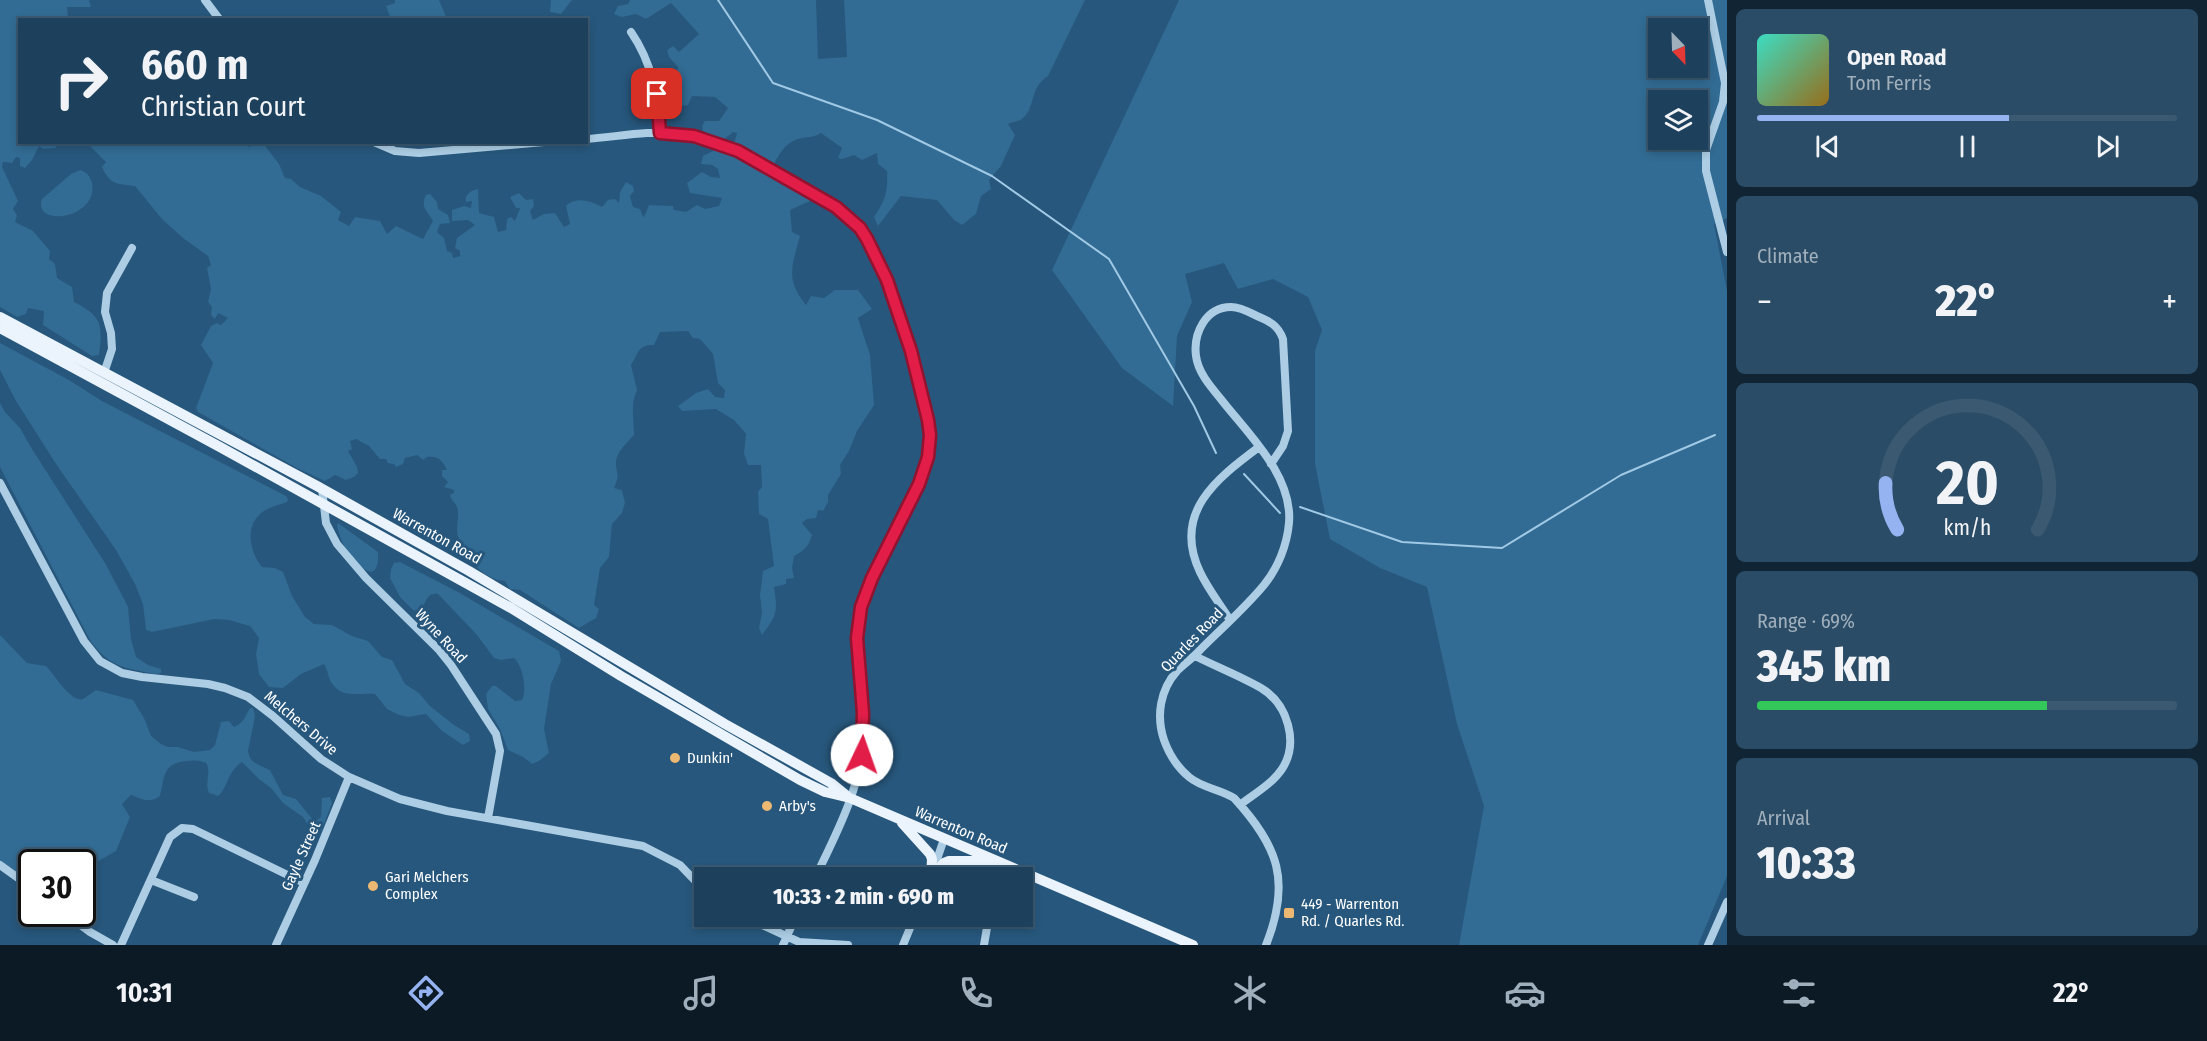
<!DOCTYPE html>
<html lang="en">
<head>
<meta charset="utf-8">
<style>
  body { margin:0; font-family:"Fira Sans Condensed",sans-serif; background:#2a4c66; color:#f1f3f6; height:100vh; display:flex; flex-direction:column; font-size:22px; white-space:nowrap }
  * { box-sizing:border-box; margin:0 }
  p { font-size:20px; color:#a0afbc }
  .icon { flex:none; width:33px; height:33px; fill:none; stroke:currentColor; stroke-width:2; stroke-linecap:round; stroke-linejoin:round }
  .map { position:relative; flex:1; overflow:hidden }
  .sheet { display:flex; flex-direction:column; gap:9px; padding:9px; background:#102433; width:480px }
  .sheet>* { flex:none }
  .guide { position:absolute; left:18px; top:18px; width:570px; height:126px; border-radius:0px; box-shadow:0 3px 9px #0003,0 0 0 2px #3b5a72; background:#1d415d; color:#f1f3f6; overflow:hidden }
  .needle { width:39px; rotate:157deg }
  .buttons { position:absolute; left:1648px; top:18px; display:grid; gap:12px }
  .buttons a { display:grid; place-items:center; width:60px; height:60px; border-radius:0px; background:#1d415d; box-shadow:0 3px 9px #0003,0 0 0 2px #3b5a72; font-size:30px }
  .speed { position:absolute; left:18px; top:849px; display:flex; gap:12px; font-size:30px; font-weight:700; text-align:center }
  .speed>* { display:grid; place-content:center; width:78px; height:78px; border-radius:50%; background:#1d415d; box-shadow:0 3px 9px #0003,0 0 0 2px #3b5a72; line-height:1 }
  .speed .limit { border:3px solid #111; border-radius:9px; background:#fff; color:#111 }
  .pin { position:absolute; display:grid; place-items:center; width:51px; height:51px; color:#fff; margin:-26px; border-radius:12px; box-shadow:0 3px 9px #0006 }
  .me { position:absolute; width:66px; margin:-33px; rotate:3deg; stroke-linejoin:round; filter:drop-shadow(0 0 4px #0008) }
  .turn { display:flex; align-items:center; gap:21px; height:126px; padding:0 24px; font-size:27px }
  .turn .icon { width:78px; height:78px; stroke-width:2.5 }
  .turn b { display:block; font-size:42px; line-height:51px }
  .big { font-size:45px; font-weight:800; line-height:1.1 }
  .sheet .tile { flex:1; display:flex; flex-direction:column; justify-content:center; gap:9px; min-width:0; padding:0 21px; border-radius:9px; background:#2a4c66 }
  .sheet .dial { align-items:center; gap:0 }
  .dial svg { height:156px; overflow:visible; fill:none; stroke:#3b5a72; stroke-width:7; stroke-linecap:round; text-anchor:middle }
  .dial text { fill:#f1f3f6; stroke:none }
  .song { display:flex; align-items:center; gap:18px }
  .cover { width:72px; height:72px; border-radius:9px; background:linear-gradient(135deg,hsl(170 70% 55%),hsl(40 70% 35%)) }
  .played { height:6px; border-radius:3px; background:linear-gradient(90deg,#95b2f1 60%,#3b5a72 60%) }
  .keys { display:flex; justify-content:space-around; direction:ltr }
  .heat { display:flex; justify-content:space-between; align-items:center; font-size:33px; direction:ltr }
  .charge { height:9px; border-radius:4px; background:linear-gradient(90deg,#34c759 69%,#3b5a72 0) }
  .trip { position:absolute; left:694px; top:867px; width:339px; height:60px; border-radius:0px; background:#1d415d; box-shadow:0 3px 9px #0003,0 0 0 2px #3b5a72; font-weight:800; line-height:60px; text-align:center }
  .dock { display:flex; height:96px; justify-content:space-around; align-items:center; background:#0c1a25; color:#a0afbc }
  .dock .icon { width:42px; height:42px }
  .dock .current { color:#95b2f1 }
  .dock b { font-size:27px; color:#f1f3f6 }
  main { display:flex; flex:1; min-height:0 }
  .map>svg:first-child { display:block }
  .green { fill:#326b93; fill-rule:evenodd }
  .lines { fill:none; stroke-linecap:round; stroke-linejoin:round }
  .stream { stroke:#a0c9e5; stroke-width:2 }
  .minor { stroke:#accde4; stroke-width:8 }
  .major { stroke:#ebf4fc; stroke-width:10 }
  .route-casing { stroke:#92132f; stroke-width:15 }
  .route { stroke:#e11d48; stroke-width:10 }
  .poi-dot { fill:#ecb872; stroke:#27577c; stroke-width:2 }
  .labels { text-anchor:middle; stroke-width:6; stroke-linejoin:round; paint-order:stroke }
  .street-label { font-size:15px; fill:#fff; stroke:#27577c }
  .poi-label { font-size:15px; fill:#fff; stroke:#27577c; text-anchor:start }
</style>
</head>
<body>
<main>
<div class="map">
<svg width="1727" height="945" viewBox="0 0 1727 945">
  <rect width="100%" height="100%" fill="#27577c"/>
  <!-- green -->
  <path class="green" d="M0,0H89L91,7H67L68,17L78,16L83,19L20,20V142L55,143L56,148L43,149L39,146L32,160L25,168L20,166V158L16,157L12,163L3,162L2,167L18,201L13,209L17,215L15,222L33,231L50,251L49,259L55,264L57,278L72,287L74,302C102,316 103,325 99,355L92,356L43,325L44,311L28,308L26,314L17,317L0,307Z
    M395,0H439L447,19H391L386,6L395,3Z
    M551,0H572L561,14L550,12Z
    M630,0H816L818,59L847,57L844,0H1085L1048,76C1029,88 1036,108 1022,119C1019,121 1013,122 1008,124L1015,135L1001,166L989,180L991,189L981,196L976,214L962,225L954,220L937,200L901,196L878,226L874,217C885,200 888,193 887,171L878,164L877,153L862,160L854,155L842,159L838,158L842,148L821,133C815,137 810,137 802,138C788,140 780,152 774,164L734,144L737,133L733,132L722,141L703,131L702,126L705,121H719L728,108L715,97L692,96L688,105L681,106L680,110L670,113L663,109C662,100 662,93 670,87L676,89L678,67L669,57L667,50L673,46L679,52L699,34L671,3L646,19L636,14L622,17L614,14L618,6L628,4Z
    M1179,0H1727V218L1714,224L1727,291V876L1698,945H1459L1484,806L1457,724L1427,587L1380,568L1330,539L1315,464V351L1322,330L1308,297L1273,279L1238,289L1224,263L1185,274L1192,302L1177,336L1173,406L1122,368L1052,270ZM1659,28H1698V68H1659ZM1659,100H1698V140H1659Z
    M243,142V145L250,147L255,143H266V147L279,164L285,178L291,179L300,187L321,196L341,212L338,220L349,226L355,217L380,221L387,234L396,226L423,239L433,221C427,210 420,208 426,195L430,194L437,202L438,209L448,215L450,223L440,224L437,232L444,238L447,251L452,253L453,258L460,256V251L455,248L457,238L475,225L468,220L452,221V210L464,206L471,208L472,201L466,202C464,195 471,190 478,189L479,213L494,217L498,232L506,230L507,219L511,217L515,221L520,208H516L510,197L519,193L526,200L533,199L534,206L530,211L533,220L544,214L555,213L564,227L570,224L566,206C576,196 591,201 602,207L608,200L615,199L619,203L620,192L626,182L633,186L634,191L630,196L633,207L640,209L643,217L645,215L649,205L673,206L674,210L686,212L697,205L705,209L719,206L722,198L690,193L687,183L702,172L711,177L720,178L718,169L712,165L701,164L703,156L717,149C738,155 799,182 810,201L790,210L792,232L800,236C792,266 785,279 806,305L811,296L824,298L835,290H858L872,309L858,318L870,355L874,405L857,431L849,451L840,465L841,474L828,495V502L823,511L818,510L816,518L807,519L802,523L812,535C809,546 804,551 794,556L792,568L794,578L786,579V584L774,587C778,612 777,615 762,635L759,628L762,613L760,595L763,571L774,566L768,519L759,514L758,492L762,487L761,465H748L744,453L746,434L734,420L716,409L682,411L678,406L696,393L708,389L715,397L724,398L725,390L718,383L713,354L700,339L693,338L688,331L660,332L654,345C637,345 639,353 631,365L637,390C630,406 634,417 634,435C627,443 615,453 616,464C617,478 620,474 614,488L622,490L625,503L622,513L612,524L609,557L600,568L594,605L599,609L596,618L579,628L520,590L510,589L505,581C483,580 464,556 458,536C455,528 460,516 457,507C455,502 451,501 450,495L454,493V490L444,487L448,482L442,476V470H447C442,460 438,456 427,457L423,460L417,455L405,458L403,464L396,467L394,464L388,463L386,459H380L369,446L356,439L350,441L352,449L348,451L357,467L358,473L354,477L346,480L335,475L325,481L297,468L198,412L196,408L213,363L201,345L211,326L217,323L221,325L228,318L218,313L215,319L211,315L212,307L208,302L211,289L207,268L211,265L208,256L183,238L162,219L135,186C117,184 110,185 102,167L106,162L87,143Z
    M80,170C87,172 90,176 92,183C99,219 32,228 42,199L71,174Z
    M0,343L69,380L102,401L286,496L288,499L287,502C279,505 270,507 264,511C244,524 249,551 262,567L275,568L283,572L292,596L305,617L314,624L332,625L352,636L368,641L382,657L392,660L405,684L419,693L430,706L454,725L469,734L470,741L463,745L442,731L426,714L408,717L399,715L387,709L375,694C360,692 342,700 331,682C328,677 328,670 324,664L301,674L283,688L269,687L259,674L256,654L259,638L250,626L229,620L214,619L152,632L146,630L143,604L135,584L116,550L56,464L16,401L0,370Z
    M0,403L5,412L20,428L32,449L105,563L123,597L128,607L131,639L136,657L148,665L161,669V673L156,674C125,668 110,668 90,640L0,467Z
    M338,523L378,552C378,559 379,568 372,572C353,569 341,543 337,526Z
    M400,562L458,592L559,651L561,661L551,684L544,729L549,753L539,761L532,764L523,757L508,750L500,729L488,709L486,694L492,686H496L515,701L522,700C527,690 523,666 514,658L501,660L494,658L477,635L438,594C425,592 427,605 419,611L413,610L400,597L390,578L391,569L394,563Z
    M0,635L27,663L46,666C54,674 71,703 83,699C87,697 92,692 96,690L133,700L144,718L151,736L161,744L168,747H178L194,752L210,750L215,745L221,722L229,721L234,727C244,723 245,716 250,708H253L255,716L248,751C250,764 260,765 270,770L283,795L296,799L313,820H317L321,817L322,798L330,797L332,803L320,834L314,835L303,817L283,803L272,789L259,779L242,762C227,772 227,790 218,796L209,793C204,782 212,773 206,763C200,760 193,760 187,761C162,763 165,777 160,796C150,804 141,799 131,795L122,804L130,817L116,851L83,870L82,862H32L31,885L0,862Z"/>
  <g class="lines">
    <!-- stream -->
    <path class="stream" d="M718,0L773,83L877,120L992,176L1109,259L1194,406L1216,453
      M1244,474L1280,513
      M1300,507L1402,542L1502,548L1621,475L1715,435"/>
    <!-- minor -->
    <path class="minor" d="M205,0L220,20
      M1708,0L1725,83L1723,102L1706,150V171L1727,252
      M631,32C653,64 657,95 660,133
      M586,139C617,137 648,130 678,134C736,140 787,178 836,207C848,216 859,226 867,239C893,281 906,333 918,380C923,397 929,415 930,433C930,445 928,458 925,469C909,523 865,567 858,623C853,658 864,700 863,737C862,786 836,834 815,878
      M374,142L395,151L419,153L544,142
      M104,373L112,349L111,333L105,312L107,293L132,248
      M0,483L84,641L100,661L122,673L142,677L208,684L225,688L248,697L273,716L321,759L349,777L400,799L447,811L643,846L680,865L705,891
      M322,489L326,523L337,544L366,578L439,650L451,665L496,734L500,751L488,818
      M1230,620C1220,604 1208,589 1200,572C1172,513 1216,479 1259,447
      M1195,656C1217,667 1240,676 1261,688C1288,704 1299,743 1282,769C1272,784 1254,794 1240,805
      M0,865L32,888
      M934,868L944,839
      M994,878L997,862
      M151,880L194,897
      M66,914L90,932L113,945
      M743,916L799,942L848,945
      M121,945L170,837L182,828L193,829L304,883
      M276,945L315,860L349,777
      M783,945L796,916
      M903,945L915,916
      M984,945L989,916
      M1266,945C1291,882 1279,847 1234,798C1220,789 1202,788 1189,777C1177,767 1169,754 1164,740C1156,716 1160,690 1177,671C1184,664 1193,658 1200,650C1221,629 1245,608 1264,585C1278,568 1287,545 1289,523C1293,475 1247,433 1220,398C1210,386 1198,372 1196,356C1193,333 1206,307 1231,307C1240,307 1249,312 1257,316C1269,321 1278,325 1283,339L1288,431L1283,446L1271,464
      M1708,945L1727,902"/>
    <!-- major -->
    <path class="major" d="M0,317L317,486L469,571L725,724L831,783L847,796
      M0,328L220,447L511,608L621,676L800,780L825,792L850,798L1193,945
      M902,823L930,854L932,859L931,877
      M931,877L944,863L949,861H990"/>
  </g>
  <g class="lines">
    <defs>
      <path id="route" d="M657,94L660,133L694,136L738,151L836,207L860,228L867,239L887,280L911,351L928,420L930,435L928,457L919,484L872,578L861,607L857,638L863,713L862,755"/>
    </defs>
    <!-- route casing -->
    <use href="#route" class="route-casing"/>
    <!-- route -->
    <use href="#route" class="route"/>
  </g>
  <!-- markers -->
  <g class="poi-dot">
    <circle cx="675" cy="758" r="6"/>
    <circle cx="767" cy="806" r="6"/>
    <circle cx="373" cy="886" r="6"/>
    <rect x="1283" y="907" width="12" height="12" rx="3"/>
  </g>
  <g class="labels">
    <!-- street labels -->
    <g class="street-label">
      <text transform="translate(437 536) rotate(29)" y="5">Warrenton Road</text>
      <text transform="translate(441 636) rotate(47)" y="5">Wyne Road</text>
      <text transform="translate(1192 640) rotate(-46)" y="5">Quarles Road</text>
      <text transform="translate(301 723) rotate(40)" y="5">Melchers Drive</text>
      <text transform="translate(961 830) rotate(23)" y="5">Warrenton Road</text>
      <text transform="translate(301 856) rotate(-66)" y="5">Gayle Street</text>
    </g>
    <!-- poi labels -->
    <g class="poi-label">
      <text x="687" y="763">Dunkin'</text>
      <text x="779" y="811">Arby's</text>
      <text x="385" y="882">Gari Melchers<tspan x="385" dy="17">Complex</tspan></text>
      <text x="1301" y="909">449 - Warrenton<tspan x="1301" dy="17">Rd. / Quarles Rd.</tspan></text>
    </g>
  </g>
</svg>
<div class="buttons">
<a><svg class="needle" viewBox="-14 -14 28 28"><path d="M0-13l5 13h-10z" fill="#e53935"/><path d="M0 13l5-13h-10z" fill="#a0afbc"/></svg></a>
<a><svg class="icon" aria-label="layers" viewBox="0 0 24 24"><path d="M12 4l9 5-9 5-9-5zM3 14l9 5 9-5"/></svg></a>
</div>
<div class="speed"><div class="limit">30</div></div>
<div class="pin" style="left:657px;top:94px;background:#d93025"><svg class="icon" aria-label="arrive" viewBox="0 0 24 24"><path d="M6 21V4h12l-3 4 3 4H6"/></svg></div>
<svg class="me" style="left:862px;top:755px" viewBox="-20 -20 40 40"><circle r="19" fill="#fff"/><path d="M0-13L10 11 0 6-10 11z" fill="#e11d48"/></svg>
<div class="trip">10:33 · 2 min · 690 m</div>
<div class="guide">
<div class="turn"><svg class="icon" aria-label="right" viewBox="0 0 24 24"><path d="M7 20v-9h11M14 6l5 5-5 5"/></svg><div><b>660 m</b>Christian Court</div></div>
</div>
</div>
<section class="sheet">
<div class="tile">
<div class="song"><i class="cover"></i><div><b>Open Road</b><p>Tom Ferris</p></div></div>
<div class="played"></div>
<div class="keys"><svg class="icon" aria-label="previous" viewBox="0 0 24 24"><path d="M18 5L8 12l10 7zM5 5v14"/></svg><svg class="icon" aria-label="pause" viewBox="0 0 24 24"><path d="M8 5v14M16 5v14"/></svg><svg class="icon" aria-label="next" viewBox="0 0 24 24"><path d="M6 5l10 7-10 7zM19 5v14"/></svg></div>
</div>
<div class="tile"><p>Climate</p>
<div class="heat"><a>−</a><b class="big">22°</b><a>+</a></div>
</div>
<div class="tile dial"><svg viewBox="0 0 100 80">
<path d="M14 69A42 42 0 1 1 86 69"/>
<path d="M14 69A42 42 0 0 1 8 45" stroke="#95b2f1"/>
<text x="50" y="56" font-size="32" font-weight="700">20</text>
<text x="50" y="72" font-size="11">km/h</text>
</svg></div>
<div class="tile"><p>Range · 69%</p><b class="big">345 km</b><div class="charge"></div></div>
<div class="tile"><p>Arrival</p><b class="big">10:33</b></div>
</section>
</main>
<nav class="dock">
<b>10:31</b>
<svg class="icon current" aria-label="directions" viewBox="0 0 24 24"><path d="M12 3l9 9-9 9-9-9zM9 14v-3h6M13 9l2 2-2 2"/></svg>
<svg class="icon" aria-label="music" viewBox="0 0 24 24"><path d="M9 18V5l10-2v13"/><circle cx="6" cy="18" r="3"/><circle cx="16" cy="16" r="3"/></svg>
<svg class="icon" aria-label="phone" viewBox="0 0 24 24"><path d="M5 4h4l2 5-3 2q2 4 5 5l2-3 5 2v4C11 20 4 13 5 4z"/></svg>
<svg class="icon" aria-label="climate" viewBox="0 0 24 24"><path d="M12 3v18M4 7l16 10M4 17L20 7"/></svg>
<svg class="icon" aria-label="car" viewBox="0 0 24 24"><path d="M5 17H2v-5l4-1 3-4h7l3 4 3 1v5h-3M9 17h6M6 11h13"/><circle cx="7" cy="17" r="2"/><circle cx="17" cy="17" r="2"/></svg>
<svg class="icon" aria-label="filters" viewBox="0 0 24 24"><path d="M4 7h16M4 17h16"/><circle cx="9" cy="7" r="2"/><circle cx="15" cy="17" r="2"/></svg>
<b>22°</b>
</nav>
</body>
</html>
